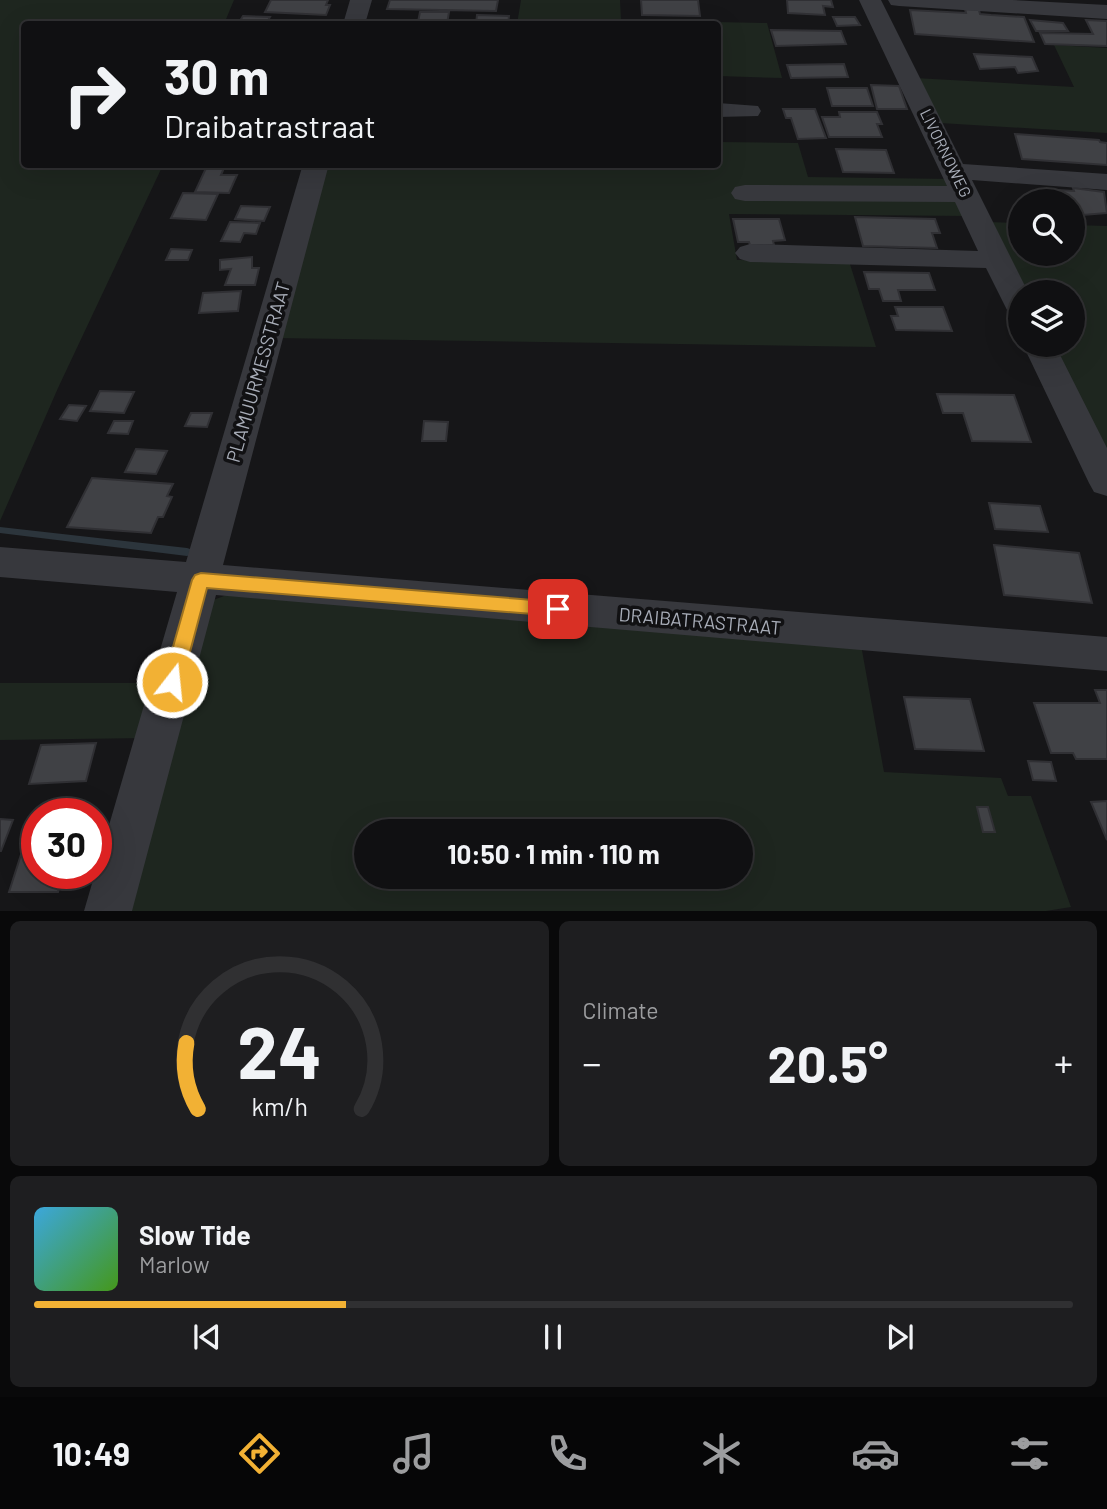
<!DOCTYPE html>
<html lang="en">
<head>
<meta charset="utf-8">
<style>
  body { margin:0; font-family:Barlow,sans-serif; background:#1e1e20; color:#f1f3f6; height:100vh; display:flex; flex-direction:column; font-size:26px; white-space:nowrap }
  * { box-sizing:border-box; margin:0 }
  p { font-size:23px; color:#9c9d9f }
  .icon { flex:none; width:38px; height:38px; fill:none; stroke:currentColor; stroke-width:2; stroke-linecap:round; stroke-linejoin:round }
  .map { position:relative; height:911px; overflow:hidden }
  .sheet { display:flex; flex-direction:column; gap:10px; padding:10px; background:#09090a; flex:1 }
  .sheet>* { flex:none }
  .guide { position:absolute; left:21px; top:21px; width:700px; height:147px; border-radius:7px; box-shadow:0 7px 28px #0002,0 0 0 2px #303032; background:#101012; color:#f1f3f6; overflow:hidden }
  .controls { position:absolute; left:1008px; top:189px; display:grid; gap:14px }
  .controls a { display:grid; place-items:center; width:77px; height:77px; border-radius:50%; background:#101012; box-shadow:0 7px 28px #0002,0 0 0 2px #303032; font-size:35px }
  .speed { position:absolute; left:21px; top:798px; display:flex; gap:14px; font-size:35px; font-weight:700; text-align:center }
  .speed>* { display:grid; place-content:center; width:91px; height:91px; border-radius:50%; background:#101012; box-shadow:0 7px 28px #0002,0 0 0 2px #303032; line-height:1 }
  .speed .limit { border:10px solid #d22; background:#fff; color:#111 }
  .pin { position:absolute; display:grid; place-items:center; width:60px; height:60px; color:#fff; margin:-30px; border-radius:14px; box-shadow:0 4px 10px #0006 }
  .me { position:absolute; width:77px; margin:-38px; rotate:16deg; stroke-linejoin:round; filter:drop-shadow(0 0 5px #0008) }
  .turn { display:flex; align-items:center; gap:24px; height:147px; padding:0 28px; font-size:32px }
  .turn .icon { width:91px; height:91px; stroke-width:2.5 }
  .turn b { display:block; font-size:49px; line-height:60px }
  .big { font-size:52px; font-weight:700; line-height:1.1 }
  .sheet .tile { flex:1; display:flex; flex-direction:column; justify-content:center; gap:10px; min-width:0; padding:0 24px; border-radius:10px; background:#1e1e20 }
  .sheet .dial { align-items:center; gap:0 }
  .dial svg { height:182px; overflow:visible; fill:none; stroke:#303032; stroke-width:7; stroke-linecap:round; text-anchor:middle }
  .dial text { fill:#f1f3f6; stroke:none }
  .song { display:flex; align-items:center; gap:21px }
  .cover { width:84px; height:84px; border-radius:10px; background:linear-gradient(135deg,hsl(200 70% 55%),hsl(100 70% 35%)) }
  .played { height:7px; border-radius:4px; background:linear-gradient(90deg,#f2b134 30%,#303032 30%) }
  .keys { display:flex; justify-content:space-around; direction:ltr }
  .heat { display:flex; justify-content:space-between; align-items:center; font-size:38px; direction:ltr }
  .sheet .tiles { flex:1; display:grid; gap:10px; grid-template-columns:1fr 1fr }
  .tile:last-child { grid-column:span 2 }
  .trip { position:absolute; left:354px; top:819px; width:399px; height:70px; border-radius:35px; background:#101012; box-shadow:0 7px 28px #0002,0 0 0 2px #303032; font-weight:700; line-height:70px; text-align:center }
  .tab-bar { display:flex; height:112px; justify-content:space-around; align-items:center; background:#060607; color:#9c9d9f }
  .tab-bar .icon { width:49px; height:49px }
  .tab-bar .active { color:#f2b134 }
  .tab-bar b { font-size:32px; color:#f1f3f6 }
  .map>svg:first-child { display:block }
  .green { fill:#1e261f; fill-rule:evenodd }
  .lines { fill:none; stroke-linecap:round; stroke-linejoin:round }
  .stream { fill:#2c353c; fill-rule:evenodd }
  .building { fill:#404145; stroke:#303034; stroke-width:2 }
  .minor { fill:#37383d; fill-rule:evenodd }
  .route { fill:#f2b134; stroke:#9d7322; stroke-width:2 }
  .labels { text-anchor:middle; stroke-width:7; stroke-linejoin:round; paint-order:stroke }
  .far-street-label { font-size:16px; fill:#a8adb8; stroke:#111113 }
  .street-label { font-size:19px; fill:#a8adb8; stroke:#111113 }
</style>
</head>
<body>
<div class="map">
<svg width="1107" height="911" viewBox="0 0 1107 911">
  <rect width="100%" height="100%" fill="#161618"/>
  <!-- green -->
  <path class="green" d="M0,0H234L224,24H24V164L309,165L308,169L163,165L58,388L0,521Z
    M521,0H620L621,20L767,23L782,78L718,76V24H517Z
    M1054,45L1107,48V133L940,123L915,78L1074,87Z
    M718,142L798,143L808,177L951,179L969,216L729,214L737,260L849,261L876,347L275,338L322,165L718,164Z
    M988,222L1020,223V254H1073V225L1107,226V460L1049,345H1073V292H1023Z
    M229,594L861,645L884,772L1001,778L1008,796H1031L1071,907L1046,911H121L211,601ZM366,831H740V877H366Z
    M0,683H163L147,738L0,740Z"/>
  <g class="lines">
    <!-- stream -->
    <path class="stream" d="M0,527L187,548L190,549L192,552L190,555L187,556L0,533Z"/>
  </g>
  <!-- building -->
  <path class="building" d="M271,0H328L326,5H330L326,15L265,12Z
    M390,0H498L496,11L387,9Z
    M641,0H698L700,16L642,15Z
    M787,0H831L833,7L823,6L825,15L788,13Z
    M965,9L979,10L980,14L991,15L1024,17L1034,42L915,34L910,10L966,13Z
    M420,12H449L447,24L418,22Z
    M477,15L509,16L508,24H476Z
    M243,16L270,17L266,24H238Z
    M833,17H855L860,25L837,26Z
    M1030,20L1063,23L1068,31H1036Z
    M1086,20L1107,21V46L1045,44L1040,33L1093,34Z
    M771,30L841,31L846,44L776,46Z
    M974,54L1032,57L1038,71L1018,73L1015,67L980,69Z
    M844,64L848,77L791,78L787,65Z
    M871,85L899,86L907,109H877Z
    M827,88H867L873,106H832Z
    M783,109H815L826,138L798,139L791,118H786Z
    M839,112H877L882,124H877L882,137H829L822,117H840Z
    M1015,134L1099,140L1100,142L1107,143V165L1022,159Z
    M836,149L886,150L894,173L843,172Z
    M206,168H224L221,175H237L229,193L195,192Z
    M1073,188L1104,192L1107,213L1083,215L1081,210L1073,209V201H1046L1042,189L1074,191Z
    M183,193L218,194L206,220L171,218Z
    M241,206L270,207L264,221L235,219Z
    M855,217L935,219L940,233H932L937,248L863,246Z
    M733,219H779L785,240L773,241L774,245H750L749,242H738Z
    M230,222L260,223L256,234L244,233L240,242L221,241Z
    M171,249L192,250L188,260H166Z
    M252,257V268H259L255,285H225L231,269L220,270V260Z
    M864,272L929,273L935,290H898L901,301H883L879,289H869Z
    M241,291L238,311L199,313L203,293Z
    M895,307H943L952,331L896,330L891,316H898Z
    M100,391L134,392L124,413L90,411Z
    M937,394L1014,395L1031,442L972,441L963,413H943Z
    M69,405L86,406L77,421L60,419Z
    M191,413H212L207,427L185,426Z
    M114,421H133L128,434L108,433Z
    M424,421L448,422L446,441H422Z
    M136,449L167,451L156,474L125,472Z
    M92,478L173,484L167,496L172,497L163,517H158L151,533L67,527Z
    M989,503L1040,506L1048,532L995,529Z
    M994,545L1079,553L1092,603L1004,595Z
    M1095,690H1107V759H1076L1073,753H1051L1034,703H1100Z
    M904,697L970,699L984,751L915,749Z
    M96,743L86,781L29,784L41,745Z
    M1028,761L1051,762L1056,781L1033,780Z
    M1107,801V840L1091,802Z
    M977,807H988L995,832H983Z
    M0,819L13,820L1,851H0Z
    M26,839H37V873H63L58,892H9Z"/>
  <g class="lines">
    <!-- minor -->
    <path class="minor" d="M350,0H372L365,24H343Z
      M859,0H881L963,164L1107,174V190L972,180L1028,292H1020V316L1009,314L986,268L750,262L740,259L735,253L740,247L750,244L978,251L955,202L745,201L735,199L731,193L735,187L745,185L947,186Z
      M888,0H1012L1107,5V19L899,6L891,5Z
      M718,103L758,106L761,111L758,116L718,117Z
      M303,164H329L223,565L1107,637V671L216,595L132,911H84L177,592L0,577V547L186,562Z
      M1023,345H1055L1107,448V496L1094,492L1089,483Z"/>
  </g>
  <!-- route -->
  <path class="route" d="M201,573L558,602L564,604L567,609L564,614L558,616L207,588L182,682L179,687L172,690L165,687L163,682L192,580L195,575Z"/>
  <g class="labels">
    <!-- far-street labels -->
    <g class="far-street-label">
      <text transform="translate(946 153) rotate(64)" y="6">LIVORNOWEG</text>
    </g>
    <!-- street labels -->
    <g class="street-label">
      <text transform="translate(258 372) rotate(-74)" y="7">PLAMUURMESSTRAAT</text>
      <text transform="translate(700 621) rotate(5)" y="7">DRAIBATRASTRAAT</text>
    </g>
  </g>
</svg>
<div class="controls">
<a><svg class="icon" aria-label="search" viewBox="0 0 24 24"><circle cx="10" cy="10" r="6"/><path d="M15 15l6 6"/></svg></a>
<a><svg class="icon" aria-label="layers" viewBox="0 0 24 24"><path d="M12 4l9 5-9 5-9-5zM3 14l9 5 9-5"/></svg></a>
</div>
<div class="speed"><div class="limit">30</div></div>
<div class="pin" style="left:558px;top:609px;background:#d93025"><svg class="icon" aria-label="arrive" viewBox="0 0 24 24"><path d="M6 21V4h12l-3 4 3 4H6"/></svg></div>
<svg class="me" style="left:172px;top:682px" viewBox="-20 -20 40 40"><circle r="17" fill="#f2b134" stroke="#fff" stroke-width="3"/><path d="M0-11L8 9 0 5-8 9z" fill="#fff"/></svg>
<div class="trip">10:50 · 1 min · 110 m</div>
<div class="guide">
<div class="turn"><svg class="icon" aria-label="right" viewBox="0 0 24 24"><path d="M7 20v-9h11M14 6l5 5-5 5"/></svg><div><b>30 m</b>Draibatrastraat</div></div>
</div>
</div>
<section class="sheet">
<div class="tiles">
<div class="tile dial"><svg viewBox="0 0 100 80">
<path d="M14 69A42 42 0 1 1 86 69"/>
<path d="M14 69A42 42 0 0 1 9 40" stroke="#f2b134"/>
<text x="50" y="56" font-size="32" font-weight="700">24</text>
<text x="50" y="72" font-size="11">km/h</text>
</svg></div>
<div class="tile"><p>Climate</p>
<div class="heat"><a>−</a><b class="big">20.5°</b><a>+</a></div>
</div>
<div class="tile">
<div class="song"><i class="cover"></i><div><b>Slow Tide</b><p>Marlow</p></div></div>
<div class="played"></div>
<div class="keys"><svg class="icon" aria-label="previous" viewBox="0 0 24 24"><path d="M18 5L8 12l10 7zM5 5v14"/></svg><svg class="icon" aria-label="pause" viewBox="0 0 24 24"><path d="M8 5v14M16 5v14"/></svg><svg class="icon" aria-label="next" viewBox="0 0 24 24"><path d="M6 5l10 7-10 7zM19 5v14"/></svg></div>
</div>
</div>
</section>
<nav class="tab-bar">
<b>10:49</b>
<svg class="icon active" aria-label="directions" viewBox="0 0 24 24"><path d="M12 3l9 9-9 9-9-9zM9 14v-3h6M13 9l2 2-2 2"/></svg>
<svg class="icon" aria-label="music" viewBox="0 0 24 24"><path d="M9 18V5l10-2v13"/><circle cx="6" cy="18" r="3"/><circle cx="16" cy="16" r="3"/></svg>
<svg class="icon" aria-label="phone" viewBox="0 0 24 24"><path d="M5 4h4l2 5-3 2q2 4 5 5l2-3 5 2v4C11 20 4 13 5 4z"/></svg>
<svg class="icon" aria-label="climate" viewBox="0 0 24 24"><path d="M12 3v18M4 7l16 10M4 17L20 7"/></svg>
<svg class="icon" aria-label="car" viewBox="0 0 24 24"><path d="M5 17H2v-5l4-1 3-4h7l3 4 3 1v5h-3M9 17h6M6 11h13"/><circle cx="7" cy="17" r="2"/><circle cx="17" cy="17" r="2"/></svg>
<svg class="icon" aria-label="filters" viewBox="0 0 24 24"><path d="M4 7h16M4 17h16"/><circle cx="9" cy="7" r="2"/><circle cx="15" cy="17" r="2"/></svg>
</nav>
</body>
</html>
